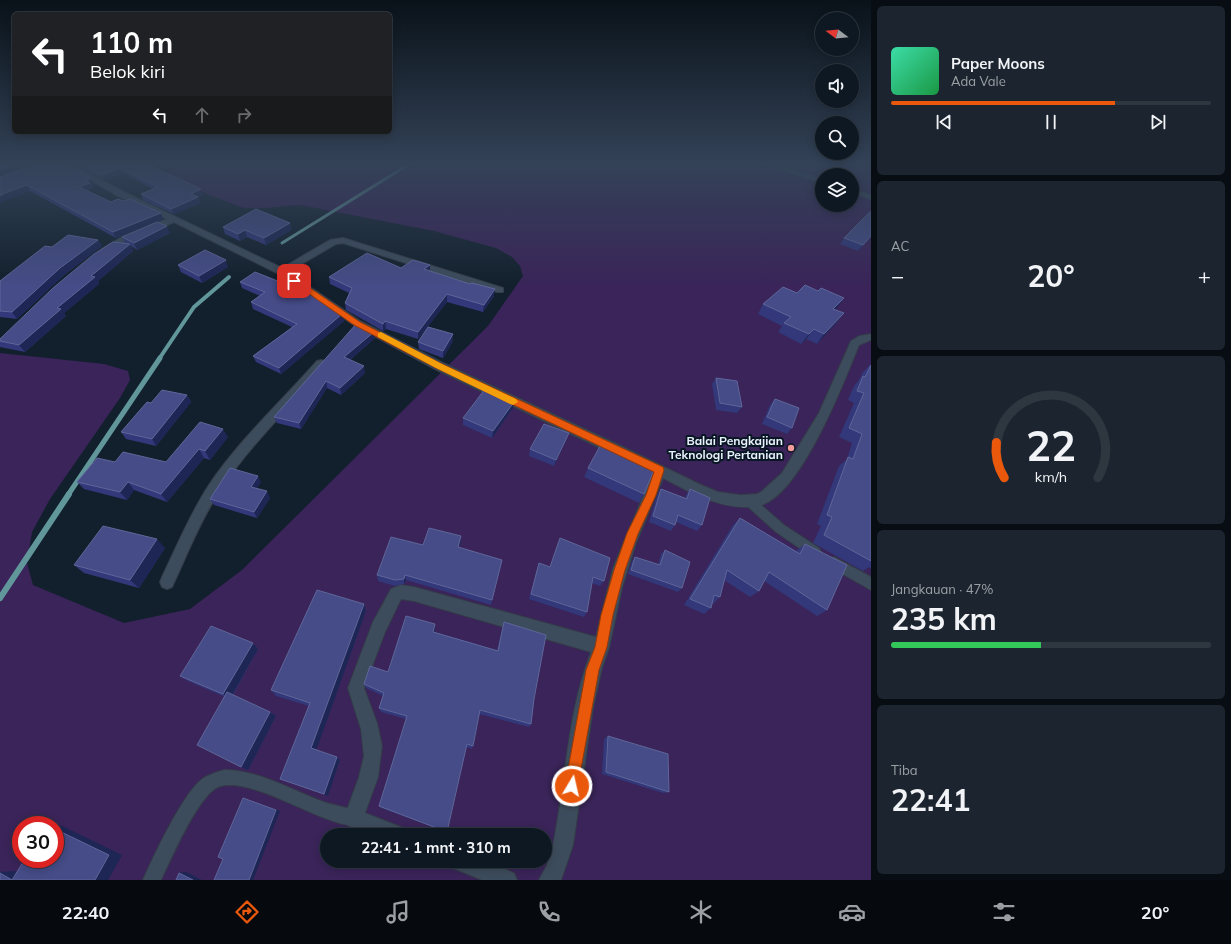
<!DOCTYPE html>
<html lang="id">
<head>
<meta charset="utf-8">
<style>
  body { margin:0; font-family:Mulish,sans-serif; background:#1c252f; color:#f1f3f6; height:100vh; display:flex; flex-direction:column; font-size:15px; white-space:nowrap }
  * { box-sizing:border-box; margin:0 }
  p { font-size:13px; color:#9ba0a5 }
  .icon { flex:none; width:22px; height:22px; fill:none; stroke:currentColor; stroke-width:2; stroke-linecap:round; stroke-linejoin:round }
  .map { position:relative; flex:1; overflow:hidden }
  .panel { display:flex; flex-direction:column; gap:6px; padding:6px; background:#080d13; width:360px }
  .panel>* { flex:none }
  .banner { position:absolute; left:12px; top:12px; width:380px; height:122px; border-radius:6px; box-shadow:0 2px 10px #0003,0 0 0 1px #2e3740; background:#202124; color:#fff; overflow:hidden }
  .needle { width:26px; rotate:286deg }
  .buttons { position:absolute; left:815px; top:12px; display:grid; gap:8px }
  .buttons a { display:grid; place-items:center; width:44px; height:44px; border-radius:50%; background:#0e1822; box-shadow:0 2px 10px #0003,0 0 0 1px #2e3740; font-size:20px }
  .speed { position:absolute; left:12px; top:816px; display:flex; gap:8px; font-size:20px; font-weight:700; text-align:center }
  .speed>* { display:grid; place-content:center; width:52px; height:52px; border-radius:50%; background:#0e1822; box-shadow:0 2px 10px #0003,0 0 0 1px #2e3740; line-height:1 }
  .speed .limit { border:6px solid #d22; background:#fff; color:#111 }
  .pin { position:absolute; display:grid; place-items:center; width:34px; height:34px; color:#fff; margin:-17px; border-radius:8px; box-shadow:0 2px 6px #0006 }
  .me { position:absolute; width:44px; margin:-22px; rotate:9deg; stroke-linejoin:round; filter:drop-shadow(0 0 3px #0008) }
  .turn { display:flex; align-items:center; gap:14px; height:84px; padding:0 12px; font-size:18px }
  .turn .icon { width:52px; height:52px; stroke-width:2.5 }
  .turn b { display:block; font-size:28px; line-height:34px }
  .lanes { display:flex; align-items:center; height:38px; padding:0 12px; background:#0003; justify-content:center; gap:20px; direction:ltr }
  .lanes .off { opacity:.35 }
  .big { font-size:30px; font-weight:700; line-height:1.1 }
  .panel .widget { flex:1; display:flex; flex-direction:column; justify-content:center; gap:6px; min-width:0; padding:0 14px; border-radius:6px; background:#1c252f }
  .panel .dial { align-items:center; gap:0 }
  .dial svg { height:104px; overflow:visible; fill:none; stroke:#2e3740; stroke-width:7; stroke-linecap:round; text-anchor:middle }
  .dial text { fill:#f1f3f6; stroke:none }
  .song { display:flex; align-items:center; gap:12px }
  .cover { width:48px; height:48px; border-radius:6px; background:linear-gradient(135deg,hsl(160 70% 55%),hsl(140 70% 35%)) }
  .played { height:4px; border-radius:2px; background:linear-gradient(90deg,#ea580c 70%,#2e3740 70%) }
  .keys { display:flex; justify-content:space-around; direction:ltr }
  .heat { display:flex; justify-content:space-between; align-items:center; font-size:22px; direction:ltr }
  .charge { height:6px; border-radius:3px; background:linear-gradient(90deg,#34c759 47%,#2e3740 0) }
  .trip { position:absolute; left:320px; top:828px; width:232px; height:40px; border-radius:20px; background:#0e1822; box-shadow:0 2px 10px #0003,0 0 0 1px #2e3740; font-weight:700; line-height:40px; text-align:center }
  .dock { display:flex; height:64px; justify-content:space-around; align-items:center; background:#060a0e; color:#9ba0a5 }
  .dock .icon { width:28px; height:28px }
  .dock .on { color:#ea580c }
  .dock b { font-size:18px; color:#f1f3f6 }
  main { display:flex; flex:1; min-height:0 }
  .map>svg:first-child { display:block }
  .green { fill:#3a2459; fill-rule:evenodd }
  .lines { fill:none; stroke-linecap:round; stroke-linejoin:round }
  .stream-far3 { stroke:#61979b; stroke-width:3 }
  .stream-far2 { stroke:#61979b; stroke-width:4 }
  .stream-far1 { stroke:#61979b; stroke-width:5 }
  .stream { stroke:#61979b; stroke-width:6 }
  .service-casing { stroke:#343c48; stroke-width:2 }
  .minor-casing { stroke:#343c48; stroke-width:2 }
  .service { fill:#3d4c5c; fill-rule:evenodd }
  .minor { fill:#3d4c5c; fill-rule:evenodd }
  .wall { fill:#323879 }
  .shaded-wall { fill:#1d2655 }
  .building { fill:#454c87; stroke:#5f6699 }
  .route { fill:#ea580c; stroke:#983908 }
  .slow { fill:#f59e0b }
  .poi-dot { fill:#f59b9e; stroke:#091623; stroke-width:1.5 }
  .labels { text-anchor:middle; stroke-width:4; stroke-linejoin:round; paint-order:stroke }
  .poi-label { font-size:12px; font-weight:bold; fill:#e9f2fc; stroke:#091623; text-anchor:end }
</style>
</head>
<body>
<main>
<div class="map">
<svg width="871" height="880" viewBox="0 0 871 880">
  <rect width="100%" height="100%" fill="#12202d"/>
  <!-- green -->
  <path class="green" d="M187,163H871V880H0V353L104,364L128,371L130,380L120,398L50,499L32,532L27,563L33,585L124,623L190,609L242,570L488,326L523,276L520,266L512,257L496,248L434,231L301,205C281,205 261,211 241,207L171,180L168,171ZM822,175H852V205H822ZM21,825H55V859H21ZM327,835H545V861H327Z"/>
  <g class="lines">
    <!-- stream-far3 -->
    <path class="stream-far3" d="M282,243L411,163"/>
    <!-- stream-far2 -->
    <path class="stream-far2" d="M159,359L194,307L229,277"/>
    <!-- stream-far1 -->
    <path class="stream-far1" d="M68,495L160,358"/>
    <!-- stream -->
    <path class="stream" d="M0,598L69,494"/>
    <defs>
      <path id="service" d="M749,496L753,498L784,525L819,548L821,552L819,556L815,557L811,556L776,532L745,504L744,501L745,498Z
        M834,557L871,577V590L830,567L828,563L830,559Z
        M224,770C258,770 290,789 321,801C334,806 347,807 360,812L362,818L360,824C348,828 333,821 322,817C297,808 243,777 218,787C198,796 171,859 161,880H143C154,855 182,796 201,780C207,775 217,772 224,770Z"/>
      <path id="minor" d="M61,163H69L122,191L282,268L330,240L343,238L503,288V292H497L343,243L336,244L288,272L360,321L443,363L621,446L699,484L718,492L740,495L757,494L761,492L782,473L819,413L851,341L859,336L871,334V340L859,345C844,382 800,498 758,506C725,512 691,493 663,478L636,543L622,588L609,648L602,668L593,708L573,845L561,880H539L547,865L553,845C566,782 567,713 591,652L414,601L401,599L385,632L364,688L377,723L382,746L378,777L365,813L403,828L406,835H372L347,825L344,818L359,777L364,756L361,729L348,688L373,622L391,589L401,585L414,587L596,637L613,568L653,473L435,369L354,325L279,274L174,222L126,242L108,253H102V249L120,238L167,219L116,195Z
        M760,163H769L822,179V183Z
        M852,189L871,195V199L852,193Z
        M321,360L325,361L326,364L325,367C289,408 249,446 219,492C200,521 187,555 172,587L167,589L162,587L160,582L162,577C177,546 190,514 209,485C239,440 281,402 317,361Z
        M450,861H485L514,873L517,880H482L453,868Z"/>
    </defs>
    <!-- service casing -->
    <use href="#service" class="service-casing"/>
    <!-- minor casing -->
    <use href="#minor" class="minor-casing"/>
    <!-- service -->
    <use href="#service" class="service"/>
    <!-- minor -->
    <use href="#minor" class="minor"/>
  </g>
  <!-- wall -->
  <path class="wall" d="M72,163H167L168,166L158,169L203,195L198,197L200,203L174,214L143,200L141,194L153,189L123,173L105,180Z
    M0,177L91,178L94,184L91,185L93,188L87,191L111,202L163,219L116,238L30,191L9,199Z
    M290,223L291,230L266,245L247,237L240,241L225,234L223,227Z
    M170,233L137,250L131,246L133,251L98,281L99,284L64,313L66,316L25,352L0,347V339L1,338L126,244L125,243L122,237Z
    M871,237L858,251L840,244L844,238Z
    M98,240L102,246L64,275L17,319L0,317V281L52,247Z
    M178,265L228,267L202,283L181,272Z
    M430,265V271L494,296L483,312L447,302L418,339L386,329L383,331L346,310L345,303L349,293L330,284L329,277Z
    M240,282L342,314L344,321L281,374L256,362L253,356L292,327L253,309L251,302L260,296L242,288Z
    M818,291L844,298L835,310L844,313L836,323L817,344L806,339L801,344L778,332L782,326L758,314L763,304L797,293Z
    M374,332L375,338L350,360L365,373L341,395L327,388L301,429L277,423L274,417Z
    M453,334V341L443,358L419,349L418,342Z
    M871,364V569L869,567L863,571L813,543L821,526L817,524L839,466L847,459L852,443L839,437L854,403L848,400L854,386L859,380L863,372Z
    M716,378L742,407L737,413L716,410L712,384Z
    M187,395L191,402L156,446L126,439L121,432L151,403Z
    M775,399L792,428L787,434L762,424L770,405Z
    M513,408L492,438L463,425V418Z
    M569,433L566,440L554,466L529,456L530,449Z
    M228,437L210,460L204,458L167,502L134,490L127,500L84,489L77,482L115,462H166Z
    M588,468L644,494L639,503L584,477Z
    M261,482L257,488L270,498L257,518L214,505L210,499Z
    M661,489L685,498L686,495L690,489L702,525L697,531L676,522L675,525L671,531L649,522L657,495Z
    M740,518L796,551L805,544L827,610L817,616L764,581L759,591L750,597L724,580L720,597L713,604H712L711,608L704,614L684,605L733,525Z
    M461,542L459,548L502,560L491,605L406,580L404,584L395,586L378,581L377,575L423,545Z
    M558,544L604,581L600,586L592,583L587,612L584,617L529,599L537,569L539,563L550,567Z
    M165,548L139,588L84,573L74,565Z
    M665,550L682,588L678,592L628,574L632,561L635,557L658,565L661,554Z
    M364,604L366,611L316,750L337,757L340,760L328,796L280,779L309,706L276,696L271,690Z
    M504,622L534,699L531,724L529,727L479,714L472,749L466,747L447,832L381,808L379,806L406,719L381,712L379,708L383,696L366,688L364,684L388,672L435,630V632L497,650Z
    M253,643L258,649L233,695L270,712L276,716L248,770L241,767L225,697L188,681L180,676Z
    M608,736L669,792L663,793L602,774L604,739Z"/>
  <!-- shaded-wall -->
  <path class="shaded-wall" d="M22,163H42L0,177V170Z
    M160,163H167L168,166L153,171L151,166Z
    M120,168L123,173L105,180L102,175Z
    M91,178L94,184L91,185L93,188L82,192L79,187L86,181Z
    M27,185L30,191L9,199L0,203V196L5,193Z
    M201,189L203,195L198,197L200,203L174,214L171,209L191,194Z
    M161,213L163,219L116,238L113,232Z
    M290,223L291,230L266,245L264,238Z
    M167,226L170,233L137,250L134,243Z
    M245,230L247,237L240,241L238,234Z
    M871,236V237L858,251L863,245Z
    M98,240L102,246L64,275L17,319L12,312L60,268Z
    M130,244L133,251L98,281L99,284L64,313L66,316L25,352L19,345L91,276Z
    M226,260L228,267L202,283L199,276Z
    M430,265V272L424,269Z
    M495,289L494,296L483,312L484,305Z
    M447,294V302L418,339V332Z
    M844,298L837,308L826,319L833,309Z
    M844,313L836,323L817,344L824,334Z
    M342,314L344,321L281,374L279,368Z
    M385,321L386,329L383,331V324Z
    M814,329L806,339L801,344L809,334Z
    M374,332L375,338L345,364L344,357Z
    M453,334V341L443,358V351Z
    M364,366L365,373L341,395L340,388Z
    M326,381L327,388L301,429L299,423Z
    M187,395L191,402L156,446L152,439Z
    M514,402L513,408L492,438L493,431Z
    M223,429L228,437L210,460L205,451Z
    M569,433L566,440L554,466L556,460Z
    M199,449L204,458L167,502L161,494Z
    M258,476L261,482L254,493L251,487Z
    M128,482L134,490L127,500L120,492Z
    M267,491L270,498L257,518L254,512Z
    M461,536V542L457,553L458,547Z
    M157,539L165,548L139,588L130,580Z
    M405,575L406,580L404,584V579Z
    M364,604L366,611L316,751L311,748Z
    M435,624V630L433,637V632Z
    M253,643L258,649L230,699L223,694Z
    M270,712L276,716L248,770L241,767Z
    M337,757L340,760L328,796L324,794Z
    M243,798L280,811L253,880H249Z
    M55,825L62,826L122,855L108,880H95L55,829Z
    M16,871L29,879L12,880L0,873V872Z
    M186,872L202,880H193L179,873Z"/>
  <!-- building -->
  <path class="building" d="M0,163H22L0,170Z
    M39,163H64L91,178L86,181L90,183L79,187L111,202L118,199L124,201L130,199L161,213L113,232L27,185L5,193L0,196V177Z
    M79,163H160L151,166L201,189L191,194L198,197L171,209L141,194L158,187L120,168L102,175Z
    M256,209L290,223L264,238L245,230L238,234L223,227Z
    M871,211V236L863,245L844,238Z
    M157,222L167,226L134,243L122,237Z
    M68,235L98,240L60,268L12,312L0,311V281L45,246L52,247Z
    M113,242L130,244L91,276L95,277L57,308L61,309L19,345L0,341V339L1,338L53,288L94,254Z
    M205,250L226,260L199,276L178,265Z
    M367,253L401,268L413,260L430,265L424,269L470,284L472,283L495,289L484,305L447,294L418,332L385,321L383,324L345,303L352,288L329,277Z
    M255,272L318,297L342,314L279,368L253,356L297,324L251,302L265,292L240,282Z
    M805,285L818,291L821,288L844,298L833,309L844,313L824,334L814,329L809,334L784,323L791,317L763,304L783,287L797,293Z
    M357,323L374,332L344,357L364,366L340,388L326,381L299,423L274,417Z
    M428,327L453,334L443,351L418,342Z
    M871,365V561L824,535L832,517L827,515L848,457L853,459L862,434L849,428L864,393L857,391L863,376L865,377Z
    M716,378L737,381L742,407L720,403Z
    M485,389L514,402L493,431L463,418Z
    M162,390L187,395L152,439L121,432L147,402L151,403Z
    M775,399L799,408L792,428L767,417Z
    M200,422L223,429L205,451L199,449L161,494L128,482L120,492L77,482L97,458L115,462L123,452L166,462Z
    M544,424L569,433L556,460L530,449Z
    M600,446L654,470L644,494L588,468Z
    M230,468L258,476L251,487L267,491L254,512L210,499Z
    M661,489L687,499L690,489L710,498L702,525L678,515L675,525L653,516Z
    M740,518L800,554L805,544L847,565L827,610L769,572L759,591L727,570L720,597L714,595L711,608L690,599Z
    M103,526L157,539L130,580L74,565Z
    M429,528L461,536L458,547L502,560L492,600L405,575L404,579L395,580L377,575L391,537L423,545Z
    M560,538L610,558L604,581L593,577L587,612L531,594L539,563L550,567Z
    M665,550L690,562L682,588L631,570L635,557L660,565Z
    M317,590L364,604L311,748L337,757L324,794L280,779L310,703L271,690Z
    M406,616L435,624L433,632L498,651L504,622L546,635L534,699L531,724L480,710L473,746L467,744L447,832L379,806L407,716L379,708L384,693L364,684L370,666L388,672Z
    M211,626L253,643L223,694L180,676Z
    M227,692L270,712L241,767L197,745Z
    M608,736L668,754L669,792L606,772Z
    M243,798L276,810L249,880H214L223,859L218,857Z
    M55,829L109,855L95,880H12L25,859H55Z
    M0,873L12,880H0Z
    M179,873L193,880H176Z"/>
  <!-- sky -->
  <linearGradient id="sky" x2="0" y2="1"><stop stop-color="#0a1219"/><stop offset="0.57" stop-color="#334257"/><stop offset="1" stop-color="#334257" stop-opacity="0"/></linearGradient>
  <rect width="871" height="286" fill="url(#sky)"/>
  <!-- route -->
  <path class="route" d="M292,279H297L360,322L442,364L663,467L664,470L656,495L638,534L625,570L613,615L607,647L599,670L577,791L572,793L567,791L565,786L586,670L595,647L601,615L614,570L627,533L646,495L654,472L436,368L354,325L292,282Z"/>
  <!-- slow -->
  <path class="slow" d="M381,332L442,364L516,399L518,402L513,405L510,404L436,368L378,337V333Z"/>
  <!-- markers -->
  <circle class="poi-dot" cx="791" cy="448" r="4"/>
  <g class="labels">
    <!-- poi labels -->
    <g class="poi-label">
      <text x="783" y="445">Balai Pengkajian<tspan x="783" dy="14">Teknologi Pertanian</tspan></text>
    </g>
  </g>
</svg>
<div class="buttons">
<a><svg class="needle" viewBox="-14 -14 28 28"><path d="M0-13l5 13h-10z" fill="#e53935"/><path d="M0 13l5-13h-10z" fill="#9ba0a5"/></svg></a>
<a><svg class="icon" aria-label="sound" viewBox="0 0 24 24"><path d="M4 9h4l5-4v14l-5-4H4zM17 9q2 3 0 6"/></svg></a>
<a><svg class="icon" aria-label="search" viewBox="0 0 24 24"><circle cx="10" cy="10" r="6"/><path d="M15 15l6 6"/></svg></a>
<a><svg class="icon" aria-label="layers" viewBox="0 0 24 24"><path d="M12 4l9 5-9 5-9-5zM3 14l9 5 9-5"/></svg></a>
</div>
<div class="speed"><div class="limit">30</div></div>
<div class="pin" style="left:294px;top:281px;background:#d93025"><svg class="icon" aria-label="arrive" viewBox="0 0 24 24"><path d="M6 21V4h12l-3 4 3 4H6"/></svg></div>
<svg class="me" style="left:572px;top:786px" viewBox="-20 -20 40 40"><circle r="17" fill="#ea580c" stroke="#fff" stroke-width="3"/><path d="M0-11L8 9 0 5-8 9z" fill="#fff"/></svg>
<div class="trip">22:41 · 1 mnt · 310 m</div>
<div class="banner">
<div class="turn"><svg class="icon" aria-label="left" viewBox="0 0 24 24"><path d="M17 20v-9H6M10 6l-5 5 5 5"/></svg><div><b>110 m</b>Belok kiri</div></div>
<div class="lanes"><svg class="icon" aria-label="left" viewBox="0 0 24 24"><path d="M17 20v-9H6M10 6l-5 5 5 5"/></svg><svg class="icon off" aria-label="ahead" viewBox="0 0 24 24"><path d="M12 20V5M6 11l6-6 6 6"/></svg><svg class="icon off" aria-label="right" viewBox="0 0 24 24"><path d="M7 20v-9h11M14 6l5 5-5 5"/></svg></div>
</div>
</div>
<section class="panel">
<div class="widget">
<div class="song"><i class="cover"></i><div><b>Paper Moons</b><p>Ada Vale</p></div></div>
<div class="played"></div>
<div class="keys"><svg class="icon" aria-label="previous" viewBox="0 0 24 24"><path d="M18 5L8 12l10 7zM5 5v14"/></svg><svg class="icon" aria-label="pause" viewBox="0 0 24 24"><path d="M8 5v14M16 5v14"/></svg><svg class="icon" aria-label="next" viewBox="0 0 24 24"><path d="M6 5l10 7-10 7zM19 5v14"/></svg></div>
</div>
<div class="widget"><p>AC</p>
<div class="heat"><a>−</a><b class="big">20°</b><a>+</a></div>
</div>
<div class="widget dial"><svg viewBox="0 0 100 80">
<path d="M14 69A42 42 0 1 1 86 69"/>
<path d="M14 69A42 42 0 0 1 8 42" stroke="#ea580c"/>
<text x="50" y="56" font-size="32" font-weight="700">22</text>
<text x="50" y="72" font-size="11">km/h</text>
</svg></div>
<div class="widget"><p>Jangkauan · 47%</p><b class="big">235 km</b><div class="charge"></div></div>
<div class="widget"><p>Tiba</p><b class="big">22:41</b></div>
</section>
</main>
<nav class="dock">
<b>22:40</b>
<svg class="icon on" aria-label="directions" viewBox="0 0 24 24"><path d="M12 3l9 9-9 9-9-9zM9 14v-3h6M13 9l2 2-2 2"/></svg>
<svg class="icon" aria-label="music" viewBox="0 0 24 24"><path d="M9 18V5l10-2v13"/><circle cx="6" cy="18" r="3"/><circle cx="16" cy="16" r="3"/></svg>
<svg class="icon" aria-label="phone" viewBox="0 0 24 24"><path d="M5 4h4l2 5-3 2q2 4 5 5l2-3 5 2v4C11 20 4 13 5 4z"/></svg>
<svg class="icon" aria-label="climate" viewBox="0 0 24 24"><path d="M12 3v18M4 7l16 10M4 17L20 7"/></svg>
<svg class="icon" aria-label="car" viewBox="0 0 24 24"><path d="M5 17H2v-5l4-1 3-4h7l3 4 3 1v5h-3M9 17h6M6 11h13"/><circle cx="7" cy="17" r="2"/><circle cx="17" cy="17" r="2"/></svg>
<svg class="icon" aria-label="filters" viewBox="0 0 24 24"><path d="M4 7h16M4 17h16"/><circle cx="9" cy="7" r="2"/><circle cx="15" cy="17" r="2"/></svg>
<b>20°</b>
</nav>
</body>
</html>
